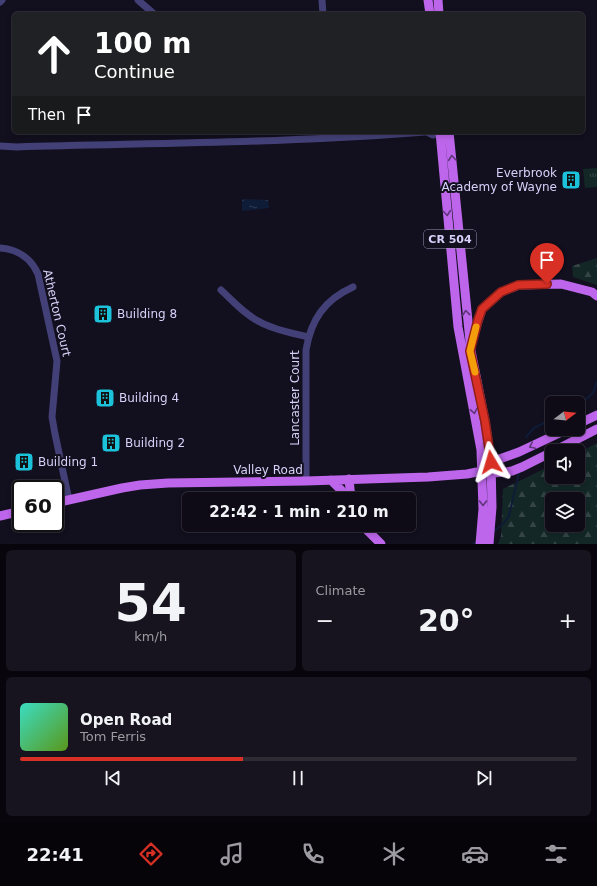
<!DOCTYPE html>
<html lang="en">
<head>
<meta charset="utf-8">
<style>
  body { margin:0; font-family:"DejaVu Sans",sans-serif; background:#17141f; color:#f1f3f6; height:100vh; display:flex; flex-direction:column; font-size:15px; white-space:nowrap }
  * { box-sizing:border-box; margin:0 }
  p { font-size:13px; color:#9b9ba1 }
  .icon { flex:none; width:22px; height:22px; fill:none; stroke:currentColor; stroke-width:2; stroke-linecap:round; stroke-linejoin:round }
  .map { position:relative; height:544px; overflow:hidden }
  .side { display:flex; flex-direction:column; gap:6px; padding:6px; background:#08060c; flex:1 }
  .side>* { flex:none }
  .banner { position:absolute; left:12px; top:12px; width:573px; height:122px; border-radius:6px; box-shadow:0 2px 6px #0003,0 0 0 1px #2e2b35; background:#202124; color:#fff; overflow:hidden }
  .needle { width:26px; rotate:74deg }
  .fabs { position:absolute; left:545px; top:396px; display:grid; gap:8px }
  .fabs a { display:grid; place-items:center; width:40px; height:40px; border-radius:6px; background:#0e0b16; box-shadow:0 2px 6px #0003,0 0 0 1px #2e2b35; font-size:20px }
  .speed { position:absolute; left:12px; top:480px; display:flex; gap:8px; font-size:20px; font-weight:700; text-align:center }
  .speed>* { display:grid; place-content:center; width:52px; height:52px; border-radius:50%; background:#0e0b16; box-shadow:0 2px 6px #0003,0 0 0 1px #2e2b35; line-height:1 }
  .speed .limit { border:2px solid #111; border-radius:6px; background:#fff; color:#111 }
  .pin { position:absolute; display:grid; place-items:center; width:34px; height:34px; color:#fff; margin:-41px -17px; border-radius:50% 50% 50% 0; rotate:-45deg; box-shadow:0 0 4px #0007 }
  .pin .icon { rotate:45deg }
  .me { position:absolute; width:44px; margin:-22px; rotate:353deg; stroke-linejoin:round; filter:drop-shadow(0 0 3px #0008) }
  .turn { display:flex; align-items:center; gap:14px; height:84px; padding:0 16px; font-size:18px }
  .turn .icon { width:52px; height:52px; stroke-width:2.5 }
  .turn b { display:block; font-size:28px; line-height:34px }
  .then { display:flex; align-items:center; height:38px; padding:0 16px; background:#0003; gap:8px; font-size:15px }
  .big { font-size:30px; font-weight:600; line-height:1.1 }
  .side .widget { flex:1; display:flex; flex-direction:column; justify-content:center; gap:6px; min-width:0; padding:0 14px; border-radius:6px; background:#17141f }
  .side .dial { align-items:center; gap:0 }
  .dial b { font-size:52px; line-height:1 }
  .song { display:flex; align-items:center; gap:12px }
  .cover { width:48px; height:48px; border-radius:6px; background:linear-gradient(135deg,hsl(170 70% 55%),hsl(90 70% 35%)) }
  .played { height:4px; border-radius:2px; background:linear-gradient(90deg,#d93025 40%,#2e2b35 40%) }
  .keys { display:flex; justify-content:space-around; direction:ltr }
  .heat { display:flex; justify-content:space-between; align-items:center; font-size:22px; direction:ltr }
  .side .tiles { flex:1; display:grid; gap:6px; grid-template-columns:1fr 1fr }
  .widget:last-child { grid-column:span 2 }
  .trip { position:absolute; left:182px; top:492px; width:234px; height:40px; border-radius:6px; background:#0e0b16; box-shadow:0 2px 6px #0003,0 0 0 1px #2e2b35; font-weight:600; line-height:40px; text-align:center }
  .tab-bar { display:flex; height:64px; justify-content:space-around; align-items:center; background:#060409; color:#9b9ba1 }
  .tab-bar .icon { width:28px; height:28px }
  .tab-bar .active { color:#d93025 }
  .tab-bar b { font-size:18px; color:#f1f3f6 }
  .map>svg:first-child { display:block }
  .forest { fill:url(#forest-firs); fill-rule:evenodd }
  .park { fill:url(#park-tufts) }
  .water { fill:url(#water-ripples) }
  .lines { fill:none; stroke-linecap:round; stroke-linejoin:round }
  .stream { stroke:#0f1c37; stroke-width:2 }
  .minor { stroke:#434077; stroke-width:7 }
  .major { stroke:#bd66eb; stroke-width:9 }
  .oneway { stroke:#5f367a }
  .route-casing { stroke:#8d1f18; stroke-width:10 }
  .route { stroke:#d93025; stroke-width:7 }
  .slow { stroke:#f59e0b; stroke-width:7 }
  .labels { text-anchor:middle; stroke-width:4; stroke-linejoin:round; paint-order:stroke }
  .shield { fill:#120f1e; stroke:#9c97b7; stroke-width:1 }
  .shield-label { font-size:11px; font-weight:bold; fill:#d7d1f9 }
  .poi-label { font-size:12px; fill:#d7d1f9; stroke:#120f1e; text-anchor:start }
  .street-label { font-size:12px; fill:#d7d1f9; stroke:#120f1e }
</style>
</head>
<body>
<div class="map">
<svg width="597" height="544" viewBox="0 0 597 544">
  <defs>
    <pattern id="forest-firs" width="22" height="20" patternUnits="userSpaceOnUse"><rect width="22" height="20" fill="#132727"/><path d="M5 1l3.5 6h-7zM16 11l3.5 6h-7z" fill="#354547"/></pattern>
    <pattern id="park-tufts" width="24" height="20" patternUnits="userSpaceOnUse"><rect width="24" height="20" fill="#132727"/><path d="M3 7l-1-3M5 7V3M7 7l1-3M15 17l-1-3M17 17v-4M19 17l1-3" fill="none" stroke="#354547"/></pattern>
    <pattern id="water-ripples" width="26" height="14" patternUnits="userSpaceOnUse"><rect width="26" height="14" fill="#0f1c37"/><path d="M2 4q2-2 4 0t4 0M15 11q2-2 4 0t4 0" fill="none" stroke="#313c55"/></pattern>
  </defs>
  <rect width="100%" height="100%" fill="#120f1e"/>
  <!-- forest -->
  <path class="forest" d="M597,258V285L573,277L572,266Z
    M597,443V544H498L501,536L503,489L552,465V477H578V453ZM552,499H578V525H552Z"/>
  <!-- park -->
  <path class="park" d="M597,168V187L585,188L583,169Z"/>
  <!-- water -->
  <path class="water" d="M242,199L268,200L269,208L242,211Z"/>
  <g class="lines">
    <!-- stream -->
    <path class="stream" d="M578,406L593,393L597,382
      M526,437L534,428L552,419
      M493,532L504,523L509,516L519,473
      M473,544L478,541"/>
    <!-- minor -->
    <path class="minor" d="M138,0L154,14
      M322,0L323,14
      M0,2L2,0
      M427,132L433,135L439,132
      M0,146L17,147C153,143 289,143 425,132
      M0,248C17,249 31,258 38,274L57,361L52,417L55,434L69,500
      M221,290C233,301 245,315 260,322C274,330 292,333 308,337
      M306,481V350C311,320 324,300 353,287"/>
    <!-- major -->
    <path class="major" d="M428,0L430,14
      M438,0L439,14
      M440,132L458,327L481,450L483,509L480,544
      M449,132L471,351L485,421L491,462L492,507L489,544
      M472,342L478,321L482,309L501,292L519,285L561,284L592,292L597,296
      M578,424L597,415
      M554,451L597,429
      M487,466L491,462L519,452L568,429
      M349,479L351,499
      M331,480L341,490L344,499
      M55,503L122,488L140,485L168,483L306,481L428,477L467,474L482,471L492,473L506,472L512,471L522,467L552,452
      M0,516L21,511
      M362,525L381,544"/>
  </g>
  <!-- one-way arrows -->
  <defs><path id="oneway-chevron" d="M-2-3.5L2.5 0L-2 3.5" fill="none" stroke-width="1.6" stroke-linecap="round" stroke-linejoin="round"/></defs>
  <g class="oneway">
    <use href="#oneway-chevron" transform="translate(452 158) rotate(-95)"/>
    <use href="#oneway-chevron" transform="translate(447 213) rotate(85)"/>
    <use href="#oneway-chevron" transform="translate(466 313) rotate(-96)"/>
    <use href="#oneway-chevron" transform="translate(474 411) rotate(79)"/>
    <use href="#oneway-chevron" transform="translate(532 446) rotate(155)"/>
    <use href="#oneway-chevron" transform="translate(483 503) rotate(90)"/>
  </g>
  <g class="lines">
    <defs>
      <path id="route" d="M491,462L485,421L470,351L478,320L482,309L501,292L518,285L547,284"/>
    </defs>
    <!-- route casing -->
    <use href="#route" class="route-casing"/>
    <!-- route -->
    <use href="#route" class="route"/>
    <!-- slow -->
    <path class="slow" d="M475,372L470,351L476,327"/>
  </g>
  <!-- icons -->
  <defs>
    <symbol id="building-square" viewBox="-11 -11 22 22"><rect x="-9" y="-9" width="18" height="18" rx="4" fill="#1cc2da" stroke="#120f1e"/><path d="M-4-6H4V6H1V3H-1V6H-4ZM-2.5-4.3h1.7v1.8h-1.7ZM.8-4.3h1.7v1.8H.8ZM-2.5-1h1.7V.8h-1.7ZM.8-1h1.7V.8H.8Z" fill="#111"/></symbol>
  </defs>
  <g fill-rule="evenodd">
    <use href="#building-square" x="560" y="169" width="22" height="22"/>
    <use href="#building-square" x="92" y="303" width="22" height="22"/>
    <use href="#building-square" x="94" y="387" width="22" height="22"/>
    <use href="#building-square" x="100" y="432" width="22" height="22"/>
    <use href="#building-square" x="13" y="451" width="22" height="22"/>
  </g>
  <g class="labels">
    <!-- shield labels -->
    <rect class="shield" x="424" y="230" width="52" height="18" rx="3"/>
    <g class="shield-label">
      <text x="450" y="243">CR 504</text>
    </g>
    <!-- poi labels -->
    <g class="poi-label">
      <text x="557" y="177" text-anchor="end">Everbrook<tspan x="557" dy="14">Academy of Wayne</tspan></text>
      <text x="117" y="318">Building 8</text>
      <text x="119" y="402">Building 4</text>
      <text x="125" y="447">Building 2</text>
      <text x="38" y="466">Building 1</text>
    </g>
    <!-- street labels -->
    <g class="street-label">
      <text transform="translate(57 313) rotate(77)" y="4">Atherton Court</text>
      <text transform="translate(295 398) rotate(-90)" y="4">Lancaster Court</text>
      <text x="268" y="474">Valley Road</text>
    </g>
  </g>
</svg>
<div class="fabs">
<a><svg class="needle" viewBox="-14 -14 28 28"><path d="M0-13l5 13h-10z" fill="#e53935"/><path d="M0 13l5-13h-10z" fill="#9b9ba1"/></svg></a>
<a><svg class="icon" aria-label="sound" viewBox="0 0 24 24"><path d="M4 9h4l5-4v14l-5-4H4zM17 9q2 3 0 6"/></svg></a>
<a><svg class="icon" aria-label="layers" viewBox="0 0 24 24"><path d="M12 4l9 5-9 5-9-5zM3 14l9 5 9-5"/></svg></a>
</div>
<div class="speed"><div class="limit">60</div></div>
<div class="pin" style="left:547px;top:284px;background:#d93025"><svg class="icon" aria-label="arrive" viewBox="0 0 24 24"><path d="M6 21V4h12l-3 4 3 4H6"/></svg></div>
<svg class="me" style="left:491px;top:462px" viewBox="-20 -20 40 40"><path d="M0-17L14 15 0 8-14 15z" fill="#d93025" stroke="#fff" stroke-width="4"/></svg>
<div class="trip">22:42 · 1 min · 210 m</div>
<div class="banner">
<div class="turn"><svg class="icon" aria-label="ahead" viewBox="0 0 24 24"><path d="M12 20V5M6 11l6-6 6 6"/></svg><div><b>100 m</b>Continue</div></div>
<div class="then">Then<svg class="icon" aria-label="arrive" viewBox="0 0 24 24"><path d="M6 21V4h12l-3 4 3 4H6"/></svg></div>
</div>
</div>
<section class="side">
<div class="tiles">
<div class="widget dial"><b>54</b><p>km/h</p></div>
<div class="widget"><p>Climate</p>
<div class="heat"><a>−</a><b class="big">20°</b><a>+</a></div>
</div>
<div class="widget">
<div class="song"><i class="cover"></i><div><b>Open Road</b><p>Tom Ferris</p></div></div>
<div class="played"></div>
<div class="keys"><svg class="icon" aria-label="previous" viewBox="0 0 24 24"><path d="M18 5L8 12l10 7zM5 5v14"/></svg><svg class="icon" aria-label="pause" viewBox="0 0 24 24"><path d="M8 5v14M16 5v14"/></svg><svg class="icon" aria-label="next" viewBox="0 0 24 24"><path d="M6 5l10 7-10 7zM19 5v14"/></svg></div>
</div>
</div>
</section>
<nav class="tab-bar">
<b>22:41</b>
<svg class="icon active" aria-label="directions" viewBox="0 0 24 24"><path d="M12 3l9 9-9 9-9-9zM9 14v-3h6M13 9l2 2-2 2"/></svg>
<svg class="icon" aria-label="music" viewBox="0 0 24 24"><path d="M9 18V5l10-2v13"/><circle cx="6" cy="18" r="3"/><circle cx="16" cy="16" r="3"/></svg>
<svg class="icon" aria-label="phone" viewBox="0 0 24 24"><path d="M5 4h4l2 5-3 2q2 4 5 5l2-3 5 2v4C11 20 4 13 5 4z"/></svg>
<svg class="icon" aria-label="climate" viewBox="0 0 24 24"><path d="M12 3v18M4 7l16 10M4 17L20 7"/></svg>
<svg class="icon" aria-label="car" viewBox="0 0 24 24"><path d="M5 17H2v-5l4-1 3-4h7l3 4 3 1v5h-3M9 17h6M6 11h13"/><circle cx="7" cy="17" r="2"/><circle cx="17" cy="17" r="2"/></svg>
<svg class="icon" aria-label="filters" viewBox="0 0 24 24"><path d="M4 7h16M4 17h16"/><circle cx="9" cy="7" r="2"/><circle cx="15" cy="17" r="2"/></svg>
</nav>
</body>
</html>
